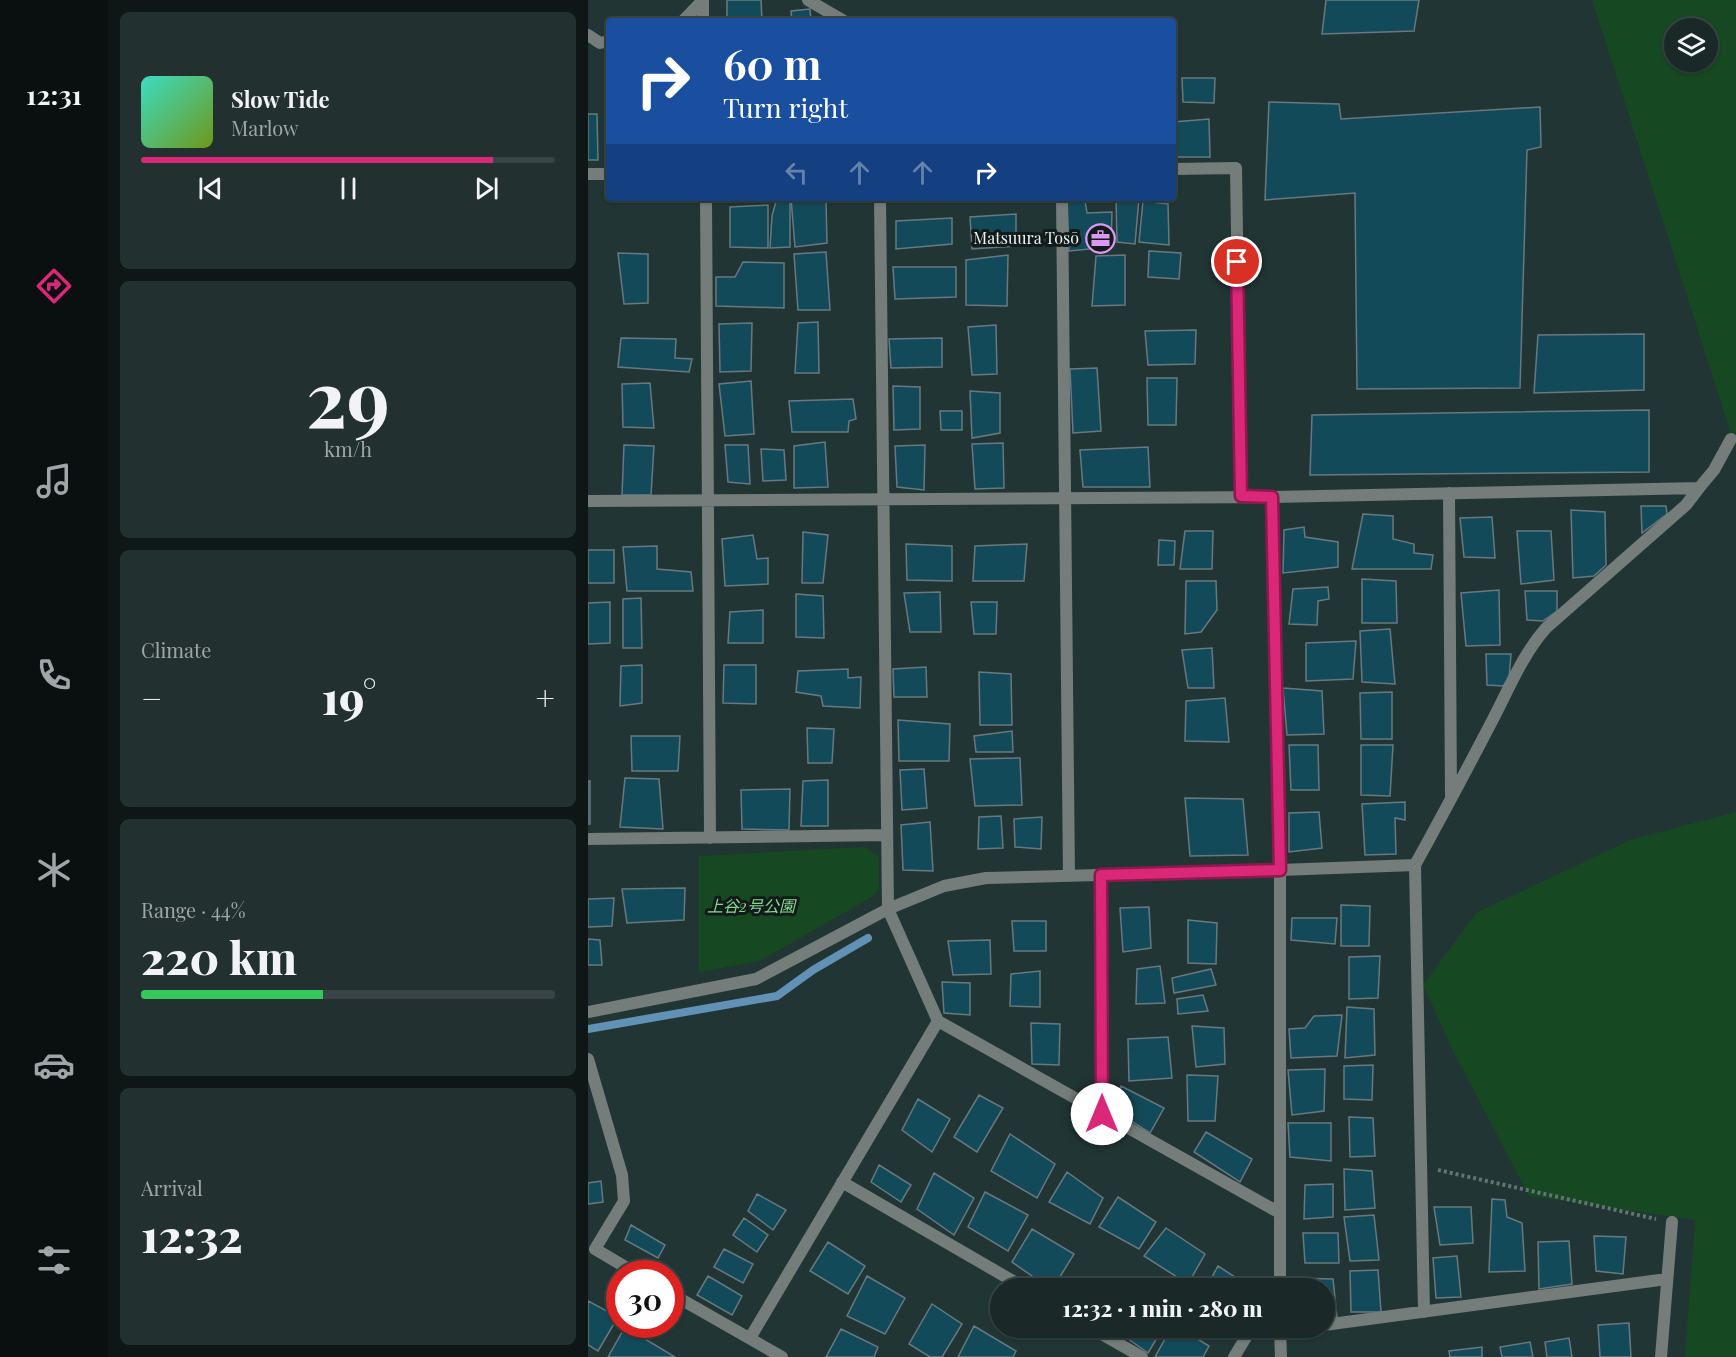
<!DOCTYPE html>
<html lang="en">
<head>
<meta charset="utf-8">
<style>
  body { margin:0; font-family:"Playfair Display","Noto Sans JP",serif; background:#233030; color:#f1f3f6; height:100vh; display:flex; flex-direction:column; font-size:22px; white-space:nowrap }
  * { box-sizing:border-box; margin:0 }
  p { font-size:20px; color:#9fa6a8 }
  .icon { flex:none; width:33px; height:33px; fill:none; stroke:currentColor; stroke-width:2; stroke-linecap:round; stroke-linejoin:round }
  .map { position:relative; flex:1; overflow:hidden }
  .details { display:flex; flex-direction:column; gap:12px; padding:12px; background:#0e1616; width:480px }
  .details>* { flex:none }
  .banner { position:absolute; left:18px; top:18px; width:570px; height:183px; border-radius:6px; box-shadow:0 2px 4px #0004,0 0 0 2px #384445; background:#1a4fa0; color:#fff; overflow:hidden }
  .controls { position:absolute; left:1076px; top:18px; display:grid; gap:12px }
  .controls a { display:grid; place-items:center; width:54px; height:54px; border-radius:50%; background:#1a2828; box-shadow:0 2px 4px #0004,0 0 0 2px #384445; font-size:30px }
  .speed { position:absolute; left:18px; top:1260px; display:flex; gap:12px; font-size:30px; font-weight:700; text-align:center }
  .speed>* { display:grid; place-content:center; width:78px; height:78px; border-radius:50%; background:#1a2828; box-shadow:0 2px 4px #0004,0 0 0 2px #384445; line-height:1 }
  .speed .limit { border:9px solid #d22; background:#fff; color:#111 }
  .pin { position:absolute; display:grid; place-items:center; width:51px; height:51px; color:#fff; margin:-26px; border:3px solid #fff; border-radius:50%; box-shadow:0 2px 6px #0007 }
  .me { position:absolute; width:66px; margin:-33px; rotate:0deg; stroke-linejoin:round; filter:drop-shadow(0 0 4px #0008) }
  .turn { display:flex; align-items:center; gap:21px; height:126px; padding:0 18px; font-size:27px }
  .turn .icon { width:78px; height:78px; stroke-width:2.5 }
  .turn b { display:block; font-size:42px; line-height:51px }
  .lanes { display:flex; align-items:center; height:57px; padding:0 18px; background:#0003; justify-content:center; gap:30px; direction:ltr }
  .lanes .off { opacity:.35 }
  .big { font-size:45px; font-weight:800; line-height:1.1 }
  .details .card { flex:1; display:flex; flex-direction:column; justify-content:center; gap:9px; min-width:0; padding:0 21px; border-radius:9px; background:#233030 }
  .details .dial { align-items:center; gap:0 }
  .dial b { font-size:78px; line-height:1 }
  .song { display:flex; align-items:center; gap:18px }
  .cover { width:72px; height:72px; border-radius:9px; background:linear-gradient(135deg,hsl(170 70% 55%),hsl(80 70% 35%)) }
  .played { height:6px; border-radius:3px; background:linear-gradient(90deg,#db2777 85%,#384445 85%) }
  .keys { display:flex; justify-content:space-around; direction:ltr }
  .heat { display:flex; justify-content:space-between; align-items:center; font-size:33px; direction:ltr }
  .charge { height:9px; border-radius:4px; background:linear-gradient(90deg,#34c759 44%,#384445 0) }
  .trip { position:absolute; left:402px; top:1278px; width:345px; height:60px; border-radius:30px; background:#1a2828; box-shadow:0 2px 4px #0004,0 0 0 2px #384445; font-weight:800; line-height:60px; text-align:center }
  main { display:flex; flex:1; min-height:0 }
  .tabs { display:flex; flex-direction:column; width:108px; justify-content:space-around; align-items:center; background:#0a1010; color:#9fa6a8 }
  .tabs .icon { width:42px; height:42px }
  .tabs .active { color:#db2777 }
  .tabs b { font-size:27px; color:#f1f3f6 }
  .map>svg:first-child { display:block }
  .green { fill:#164821; fill-rule:evenodd }
  .lines { fill:none; stroke-linecap:round; stroke-linejoin:round }
  .stream { stroke:#6192b5; stroke-width:8 }
  .building { fill:#134a59; stroke:#677980; stroke-width:1.5 }
  .path { stroke:#637474; stroke-width:4; stroke-dasharray:3 3; stroke-linecap:butt }
  .minor { stroke:#747d7a; stroke-width:12 }
  .route-casing { stroke:#8e194d; stroke-width:15 }
  .route { stroke:#db2777; stroke-width:10 }
  .labels { text-anchor:middle; stroke-width:6; stroke-linejoin:round; paint-order:stroke }
  .poi-label { font-size:16px; fill:#e9f5f5; stroke:#121a1a; text-anchor:end }
  .park-label { font-size:16px; font-style:italic; fill:#84d991; stroke:#121a1a }
</style>
</head>
<body>
<main>
<nav class="tabs">
<b>12:31</b>
<svg class="icon active" aria-label="directions" viewBox="0 0 24 24"><path d="M12 3l9 9-9 9-9-9zM9 14v-3h6M13 9l2 2-2 2"/></svg>
<svg class="icon" aria-label="music" viewBox="0 0 24 24"><path d="M9 18V5l10-2v13"/><circle cx="6" cy="18" r="3"/><circle cx="16" cy="16" r="3"/></svg>
<svg class="icon" aria-label="phone" viewBox="0 0 24 24"><path d="M5 4h4l2 5-3 2q2 4 5 5l2-3 5 2v4C11 20 4 13 5 4z"/></svg>
<svg class="icon" aria-label="climate" viewBox="0 0 24 24"><path d="M12 3v18M4 7l16 10M4 17L20 7"/></svg>
<svg class="icon" aria-label="car" viewBox="0 0 24 24"><path d="M5 17H2v-5l4-1 3-4h7l3 4 3 1v5h-3M9 17h6M6 11h13"/><circle cx="7" cy="17" r="2"/><circle cx="17" cy="17" r="2"/></svg>
<svg class="icon" aria-label="filters" viewBox="0 0 24 24"><path d="M4 7h16M4 17h16"/><circle cx="9" cy="7" r="2"/><circle cx="15" cy="17" r="2"/></svg>
</nav>
<section class="details">
<div class="card">
<div class="song"><i class="cover"></i><div><b>Slow Tide</b><p>Marlow</p></div></div>
<div class="played"></div>
<div class="keys"><svg class="icon" aria-label="previous" viewBox="0 0 24 24"><path d="M18 5L8 12l10 7zM5 5v14"/></svg><svg class="icon" aria-label="pause" viewBox="0 0 24 24"><path d="M8 5v14M16 5v14"/></svg><svg class="icon" aria-label="next" viewBox="0 0 24 24"><path d="M6 5l10 7-10 7zM19 5v14"/></svg></div>
</div>
<div class="card dial"><b>29</b><p>km/h</p></div>
<div class="card"><p>Climate</p>
<div class="heat"><a>−</a><b class="big">19°</b><a>+</a></div>
</div>
<div class="card"><p>Range · 44%</p><b class="big">220 km</b><div class="charge"></div></div>
<div class="card"><p>Arrival</p><b class="big">12:32</b></div>
</section>
<div class="map">
<svg width="1148" height="1357" viewBox="0 0 1148 1357">
  <rect width="100%" height="100%" fill="#223535"/>
  <!-- green -->
  <path class="green" d="M1004,0H1148V449ZM1086,28H1119V62H1086Z
    M1148,812V1357H1097L1107,1220L941,1196L865,1051L835,985L888,913L1042,840Z
    M277,847L291,857V889L284,897L172,961L111,972V856Z"/>
  <g class="lines">
    <!-- stream -->
    <path class="stream" d="M0,1029L189,996L225,970L280,938"/>
  </g>
  <!-- building -->
  <path class="building" d="M139,0H173L174,21H139Z
    M738,0H831L826,31L734,34Z
    M222,9L223,21H204L203,11Z
    M594,78H627L626,103L595,102Z
    M681,102L751,104L753,119L952,107L953,147L939,150L932,388L769,389L767,193L677,200Z
    M0,114H9L10,160H0Z
    M621,119L622,157H585V122Z
    M189,198H202V247L182,248L184,216Z
    M203,198H217L218,202L238,201L239,243L207,247Z
    M528,198H551L547,244L529,242Z
    M497,200L499,213L524,212L523,247L481,251L479,201Z
    M555,201L580,204L581,245L551,242Z
    M180,205V248L142,247V207Z
    M428,214V246L384,249L382,217Z
    M364,218V244L308,249V221Z
    M561,251L593,253L591,279L560,277Z
    M238,252L242,310H210L206,254Z
    M30,253L60,254V303L36,304Z
    M420,255L419,306L378,305V260Z
    M537,255V305L504,306L508,256Z
    M155,262L196,263V308L128,306V277H147Z
    M305,267H368V297L307,299Z
    M230,322L231,373H207L210,323Z
    M164,323L163,371L132,372L131,324Z
    M408,325L409,374L384,375L380,327Z
    M608,330L607,364L560,365L557,331Z
    M1056,334V390L946,393L950,335Z
    M33,338L88,339L87,358L104,359L101,372L30,367Z
    M354,338V367L303,368L301,339Z
    M509,368L513,431L485,433L482,369Z
    M559,378H589L588,425H560Z
    M163,381L166,434L137,436L131,384Z
    M62,383L66,428L35,427L34,384Z
    M305,386L332,387V429L306,430Z
    M382,391L412,393V433L384,438Z
    M265,399L268,419L261,421L260,432H204L201,401Z
    M1061,410V472L722,475L724,415Z
    M352,411H374V430H353Z
    M237,442L240,487L206,488V446Z
    M415,443L416,488L387,489L384,444Z
    M36,445L66,446L63,495H34Z
    M137,445H160L162,484L140,482Z
    M337,445L336,490L309,487L307,446Z
    M560,447L562,487H495L492,450Z
    M173,449L196,450L198,480L175,481Z
    M1053,506H1078L1079,514L1054,533Z
    M983,510L1017,512L1018,565L1006,576L985,578Z
    M775,514L805,516V539L826,544V553L845,555L843,569H764Z
    M904,517L907,558L876,557L872,518Z
    M716,527L717,537L750,542V567L695,573L696,530Z
    M597,531H625L624,569H592Z
    M929,531H963L966,580L933,584Z
    M215,532L240,535L235,583H214Z
    M165,535L169,559L180,558V584L137,586L134,539Z
    M571,540L587,541L586,565H570Z
    M318,544L364,546V581L319,580Z
    M439,544L436,581H385L387,546Z
    M69,546V569L103,572L105,591H39L35,547Z
    M0,550H26V583H0Z
    M774,579L808,581L809,623H774Z
    M598,581H628L629,610L613,632L597,634Z
    M740,587L741,599L730,601L729,625L701,624L705,589Z
    M911,590L912,645L878,646L873,593Z
    M937,591H969V611L955,621L939,620Z
    M352,592L353,632H322L316,593Z
    M208,594L235,596L236,638L208,637Z
    M53,598L54,648H35V599Z
    M22,602V643L0,644V603Z
    M383,602H409L408,634H386Z
    M175,610V643H140L142,612Z
    M802,629L807,684L774,682L772,631Z
    M768,641L765,679L718,681V643Z
    M624,648L626,688H600L594,650Z
    M898,654H923L921,679L915,686L899,685Z
    M54,665V703L32,706L33,666Z
    M136,665H168V704L135,703Z
    M338,667L339,697H306L305,669Z
    M260,669V678L273,677L272,708L235,706L233,696L208,692L210,671Z
    M391,672L423,674L424,725H392Z
    M695,688L734,691L736,734L699,735Z
    M804,692V739H773L772,693Z
    M637,698L641,742L597,741L598,701Z
    M310,720L362,724L361,761H311Z
    M219,728L246,729L244,763H220Z
    M424,731L425,752H388L386,736Z
    M43,736H92L90,771H44Z
    M701,745H730L731,790H703Z
    M773,745H805L802,796L773,795Z
    M432,758L434,805L387,806L382,759Z
    M336,769L339,808L314,810L312,770Z
    M37,778L71,779L75,829L32,827Z
    M240,780V826H213L215,781Z
    M0,781H2V824H0Z
    M202,789L201,830L154,829L153,790Z
    M597,798L655,799L660,855L602,856Z
    M817,802V820L807,818L808,854L777,855L774,804Z
    M731,812L734,848L701,852V813Z
    M413,816L415,848L390,849L391,817Z
    M454,817L453,849L427,847L426,819Z
    M342,822L345,871L315,870L313,825Z
    M97,888L96,920L39,923L34,889Z
    M26,898L24,926L0,927V899Z
    M753,905L782,906L781,946H753Z
    M561,907L563,948L535,952L532,908Z
    M704,918H749L747,944L703,940Z
    M600,920L629,923L628,964L600,963Z
    M424,921H458V951H426Z
    M0,939L12,940L14,965H0Z
    M402,940L403,974L365,975L360,941Z
    M792,956L790,998L761,999V957Z
    M572,966L577,1003L548,1004L549,969Z
    M623,969L628,985L586,993L584,978Z
    M452,971V1007L422,1006L423,974Z
    M354,982L382,983V1015L356,1013Z
    M615,995L620,1011L590,1014L589,999Z
    M759,1007L786,1009L787,1055L757,1058Z
    M754,1015L749,1056L703,1058L701,1029L717,1028L726,1016Z
    M443,1023L472,1024L471,1065L444,1064Z
    M604,1026L636,1028L637,1064L608,1067Z
    M580,1037L584,1078L541,1081L540,1039Z
    M785,1065L784,1100L756,1099V1066Z
    M737,1069L736,1111L704,1115L700,1070Z
    M599,1075L630,1076L627,1121H600Z
    M533,1086L576,1108L562,1133L524,1109Z
    M391,1095L415,1108L389,1152L366,1137Z
    M330,1099L362,1119L344,1152L314,1130Z
    M761,1117L785,1118L787,1156L762,1157Z
    M700,1123H743V1161L702,1157Z
    M618,1132L664,1159L652,1182L606,1152Z
    M422,1134L467,1164L449,1198L403,1171Z
    M291,1165L323,1185L313,1202L283,1182Z
    M756,1169L784,1171L787,1208L757,1210Z
    M479,1172L515,1198L502,1224L461,1202Z
    M346,1173L386,1198L366,1235L329,1209Z
    M13,1181L15,1202L0,1204V1183Z
    M745,1184V1217L716,1219L717,1185Z
    M397,1192L440,1215L420,1251L380,1227Z
    M169,1194L198,1210L185,1230L160,1211Z
    M530,1197L568,1222L551,1249L511,1227Z
    M904,1199L917,1200L919,1217L934,1223L937,1271L901,1272Z
    M846,1207H883L885,1243L852,1245Z
    M786,1215L791,1260L762,1261L756,1217Z
    M156,1218L180,1235L169,1252L145,1235Z
    M43,1225L77,1245L70,1258L37,1240Z
    M578,1228L617,1254L600,1284L556,1256Z
    M444,1229L486,1254L465,1288H461L424,1262Z
    M715,1233H750L751,1263H717Z
    M1006,1236L1038,1237L1035,1274L1008,1271Z
    M981,1241L984,1284L951,1289L950,1242Z
    M240,1242L277,1266L260,1294L222,1271Z
    M136,1249L165,1264L155,1283L126,1267Z
    M869,1256L873,1297L848,1298L845,1258Z
    M630,1266L664,1288H618Z
    M790,1270L793,1312H763L762,1271Z
    M120,1276L154,1296L144,1315L109,1295Z
    M279,1276L317,1298L297,1334L259,1316Z
    M703,1278L745,1279L749,1317L736,1318V1288H705Z
    M0,1301L30,1317L10,1351L0,1345Z
    M344,1304L374,1324L354,1357H342L321,1344Z
    M1041,1323L1043,1357H1012L1010,1325Z
    M386,1326L428,1351L425,1357H370Z
    M37,1327L87,1357H20Z
    M525,1328H575L560,1353Z
    M583,1328H592L621,1346L615,1357H567Z
    M253,1329L290,1347L286,1357H238Z
    M981,1338L984,1357H959L957,1342Z
    M942,1342L945,1357H914L912,1347Z
    M894,1347V1357H862L861,1351Z"/>
  <g class="lines">
    <!-- path -->
    <path class="path" d="M850,1170L1068,1219"/>
    <!-- minor -->
    <path class="minor" d="M115,0V21
      M220,0L256,21
      M95,21L115,0
      M0,35L12,43L21,41
      M585,169L648,168L653,496
      M0,174H21
      M118,198L122,838
      M292,198L300,909L350,1021L692,1213
      M474,198L481,876
      M1111,488L1126,470L1143,439
      M861,493L863,796
      M684,497L692,870V1288
      M0,501L684,497L1111,488L1098,505L958,628C934,655 920,691 903,723C878,771 853,818 827,865L692,870L398,878L356,886L300,909L168,979L0,1012
      M0,839L299,835
      M827,865L836,1312
      M513,875L515,1114
      M0,1059L34,1175L36,1201L7,1249L49,1274
      M254,1182L437,1288
      M82,1293L194,1357
      M736,1325L1079,1279
      M503,1328L554,1357
      M692,1328L693,1357
      M162,1338L350,1021
      M646,1357L660,1334L720,1328
      M1073,1357L1084,1222"/>
  </g>
  <g class="lines">
    <defs>
      <path id="route" d="M514,1114L513,875L692,870L684,497L653,496L649,262"/>
    </defs>
    <!-- route casing -->
    <use href="#route" class="route-casing"/>
    <!-- route -->
    <use href="#route" class="route"/>
  </g>
  <!-- icons -->
  <defs>
    <symbol id="office-ring" viewBox="-11 -11 22 22"><circle r="9.5" fill="#121a1a" stroke="#dc99f4" stroke-width="1.5"/><path d="M-6-3h4V-5.5h4V-3h4V5H-6ZM-1-4.5V-3h2v-1.5ZM-6 0V1H6V0Z" fill="#dc99f4"/></symbol>
  </defs>
  <g fill-rule="evenodd">
    <use href="#office-ring" x="496" y="222" width="33" height="33"/>
  </g>
  <g class="labels">
    <!-- poi labels -->
    <g class="poi-label">
      <text x="491" y="244">Matsuura Tosō</text>
    </g>
    <!-- park labels -->
    <g class="park-label">
      <text x="163" y="912">上谷2号公園</text>
    </g>
  </g>
</svg>
<div class="controls">
<a><svg class="icon" aria-label="layers" viewBox="0 0 24 24"><path d="M12 4l9 5-9 5-9-5zM3 14l9 5 9-5"/></svg></a>
</div>
<div class="speed"><div class="limit">30</div></div>
<div class="pin" style="left:649px;top:262px;background:#d93025"><svg class="icon" aria-label="arrive" viewBox="0 0 24 24"><path d="M6 21V4h12l-3 4 3 4H6"/></svg></div>
<svg class="me" style="left:514px;top:1114px" viewBox="-20 -20 40 40"><circle r="19" fill="#fff"/><path d="M0-13L10 11 0 6-10 11z" fill="#db2777"/></svg>
<div class="trip">12:32 · 1 min · 280 m</div>
<div class="banner">
<div class="turn"><svg class="icon" aria-label="right" viewBox="0 0 24 24"><path d="M7 20v-9h11M14 6l5 5-5 5"/></svg><div><b>60 m</b>Turn right</div></div>
<div class="lanes"><svg class="icon off" aria-label="left" viewBox="0 0 24 24"><path d="M17 20v-9H6M10 6l-5 5 5 5"/></svg><svg class="icon off" aria-label="ahead" viewBox="0 0 24 24"><path d="M12 20V5M6 11l6-6 6 6"/></svg><svg class="icon off" aria-label="ahead" viewBox="0 0 24 24"><path d="M12 20V5M6 11l6-6 6 6"/></svg><svg class="icon" aria-label="right" viewBox="0 0 24 24"><path d="M7 20v-9h11M14 6l5 5-5 5"/></svg></div>
</div>
</div>
</main>
</body>
</html>
